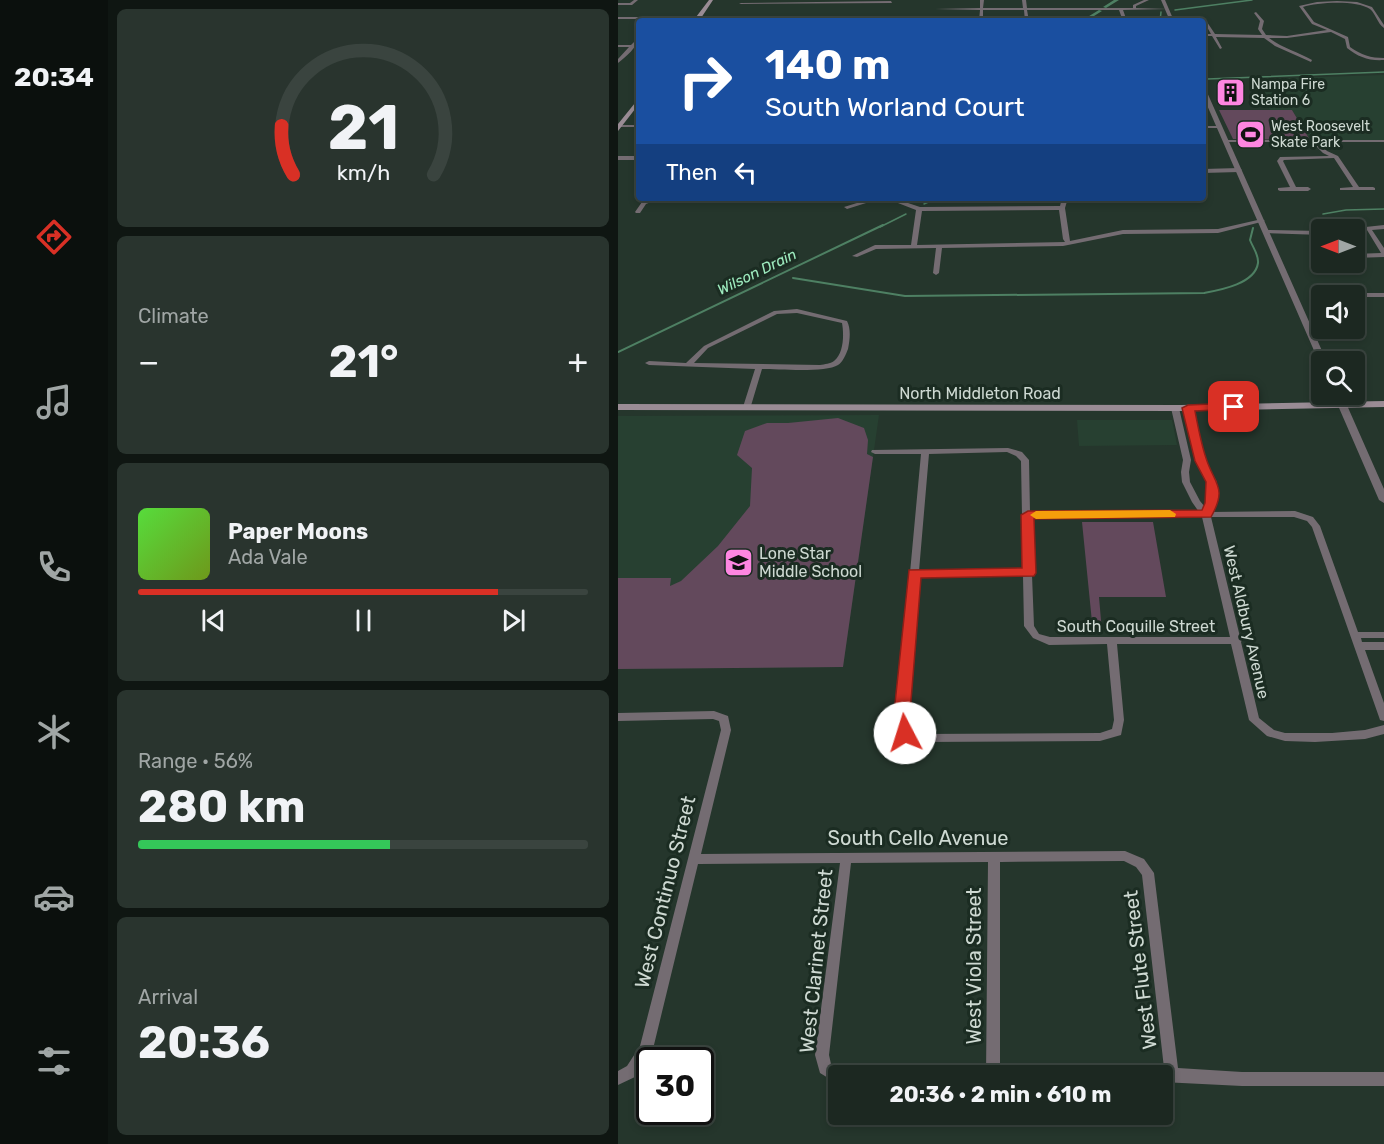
<!DOCTYPE html>
<html lang="en">
<head>
<meta charset="utf-8">
<style>
  body { margin:0; font-family:Rubik,sans-serif; background:#29342e; color:#f1f3f6; height:100vh; display:flex; flex-direction:column; font-size:22px; white-space:nowrap }
  * { box-sizing:border-box; margin:0 }
  p { font-size:20px; color:#a0a6a5 }
  .icon { flex:none; width:33px; height:33px; fill:none; stroke:currentColor; stroke-width:2; stroke-linecap:round; stroke-linejoin:round }
  .map { position:relative; flex:1; overflow:hidden }
  .side { display:flex; flex-direction:column; gap:9px; padding:9px; background:#0f1612; width:510px }
  .side>* { flex:none }
  .banner { position:absolute; left:18px; top:18px; width:570px; height:183px; border-radius:6px; box-shadow:0 3px 9px #0003,0 0 0 2px #3a443f; background:#1a4fa0; color:#fff; overflow:hidden }
  .needle { width:39px; rotate:270deg }
  .fabs { position:absolute; left:693px; top:219px; display:grid; gap:12px }
  .fabs a { display:grid; place-items:center; width:54px; height:54px; border-radius:6px; background:#1c2821; box-shadow:0 3px 9px #0003,0 0 0 2px #3a443f; font-size:30px }
  .speed { position:absolute; left:18px; top:1047px; display:flex; gap:12px; font-size:30px; font-weight:700; text-align:center }
  .speed>* { display:grid; place-content:center; width:78px; height:78px; border-radius:50%; background:#1c2821; box-shadow:0 3px 9px #0003,0 0 0 2px #3a443f; line-height:1 }
  .speed .limit { border:3px solid #111; border-radius:9px; background:#fff; color:#111 }
  .pin { position:absolute; display:grid; place-items:center; width:51px; height:51px; color:#fff; margin:-26px; border-radius:12px; box-shadow:0 3px 9px #0006 }
  .me { position:absolute; width:66px; margin:-33px; rotate:355deg; stroke-linejoin:round; filter:drop-shadow(0 0 4px #0008) }
  .turn { display:flex; align-items:center; gap:21px; height:126px; padding:0 30px; font-size:27px }
  .turn .icon { width:78px; height:78px; stroke-width:2.5 }
  .turn b { display:block; font-size:42px; line-height:51px }
  .then { display:flex; align-items:center; height:57px; padding:0 30px; background:#0003; gap:12px; font-size:22px }
  .big { font-size:45px; font-weight:700; line-height:1.1 }
  .side .widget { flex:1; display:flex; flex-direction:column; justify-content:center; gap:9px; min-width:0; padding:0 21px; border-radius:9px; background:#29342e }
  .side .dial { align-items:center; gap:0 }
  .dial svg { height:156px; overflow:visible; fill:none; stroke:#3a443f; stroke-width:7; stroke-linecap:round; text-anchor:middle }
  .dial text { fill:#f1f3f6; stroke:none }
  .song { display:flex; align-items:center; gap:18px }
  .cover { width:72px; height:72px; border-radius:9px; background:linear-gradient(135deg,hsl(110 70% 55%),hsl(80 70% 35%)) }
  .played { height:6px; border-radius:3px; background:linear-gradient(90deg,#d93025 80%,#3a443f 80%) }
  .keys { display:flex; justify-content:space-around; direction:ltr }
  .heat { display:flex; justify-content:space-between; align-items:center; font-size:33px; direction:ltr }
  .charge { height:9px; border-radius:4px; background:linear-gradient(90deg,#34c759 56%,#3a443f 0) }
  .trip { position:absolute; left:210px; top:1065px; width:345px; height:60px; border-radius:6px; background:#1c2821; box-shadow:0 3px 9px #0003,0 0 0 2px #3a443f; font-weight:700; line-height:60px; text-align:center }
  main { display:flex; flex:1; min-height:0 }
  .menu { display:flex; flex-direction:column; width:108px; justify-content:space-around; align-items:center; background:#0b100d; color:#a0a6a5 }
  .menu .icon { width:42px; height:42px }
  .menu .selected { color:#d93025 }
  .menu b { font-size:27px; color:#f1f3f6 }
  .map>svg:first-child { display:block }
  .built { fill:#274031 }
  .green { fill:#63495c }
  .lines { fill:none; stroke-linecap:round; stroke-linejoin:round }
  .stream-far1 { stroke:#4e8063; stroke-width:1.5 }
  .stream { stroke:#4e8063; stroke-width:2 }
  .canal { fill:#4e8063; fill-rule:evenodd }
  .minor { fill:#746c72; fill-rule:evenodd }
  .tertiary { fill:#746c72; fill-rule:evenodd }
  .secondary { fill:#9a8c95; fill-rule:evenodd }
  .route { fill:#d93025; stroke:#8d1f18; stroke-width:1.5 }
  .slow { fill:#f59e0b }
  .labels { text-anchor:middle; stroke-width:6; stroke-linejoin:round; paint-order:stroke }
  .far-poi-label { font-size:14px; fill:#ced9d2; stroke:#1b2c22; text-anchor:start }
  .far-water-label { font-size:15px; font-style:italic; fill:#9eecbf; stroke:#1b2c22 }
  .street-label { font-size:16px; fill:#ced9d2; stroke:#1b2c22 }
  .poi-label { font-size:16px; fill:#ced9d2; stroke:#1b2c22; text-anchor:start }
  .near-street-label { font-size:20px; fill:#ced9d2; stroke:#1b2c22 }
</style>
</head>
<body>
<main>
<nav class="menu">
<b>20:34</b>
<svg class="icon selected" aria-label="directions" viewBox="0 0 24 24"><path d="M12 3l9 9-9 9-9-9zM9 14v-3h6M13 9l2 2-2 2"/></svg>
<svg class="icon" aria-label="music" viewBox="0 0 24 24"><path d="M9 18V5l10-2v13"/><circle cx="6" cy="18" r="3"/><circle cx="16" cy="16" r="3"/></svg>
<svg class="icon" aria-label="phone" viewBox="0 0 24 24"><path d="M5 4h4l2 5-3 2q2 4 5 5l2-3 5 2v4C11 20 4 13 5 4z"/></svg>
<svg class="icon" aria-label="climate" viewBox="0 0 24 24"><path d="M12 3v18M4 7l16 10M4 17L20 7"/></svg>
<svg class="icon" aria-label="car" viewBox="0 0 24 24"><path d="M5 17H2v-5l4-1 3-4h7l3 4 3 1v5h-3M9 17h6M6 11h13"/><circle cx="7" cy="17" r="2"/><circle cx="17" cy="17" r="2"/></svg>
<svg class="icon" aria-label="filters" viewBox="0 0 24 24"><path d="M4 7h16M4 17h16"/><circle cx="9" cy="7" r="2"/><circle cx="15" cy="17" r="2"/></svg>
</nav>
<section class="side">
<div class="widget dial"><svg viewBox="0 0 100 80">
<path d="M14 69A42 42 0 1 1 86 69"/>
<path d="M14 69A42 42 0 0 1 8 44" stroke="#d93025"/>
<text x="50" y="56" font-size="32" font-weight="700">21</text>
<text x="50" y="72" font-size="11">km/h</text>
</svg></div>
<div class="widget"><p>Climate</p>
<div class="heat"><a>−</a><b class="big">21°</b><a>+</a></div>
</div>
<div class="widget">
<div class="song"><i class="cover"></i><div><b>Paper Moons</b><p>Ada Vale</p></div></div>
<div class="played"></div>
<div class="keys"><svg class="icon" aria-label="previous" viewBox="0 0 24 24"><path d="M18 5L8 12l10 7zM5 5v14"/></svg><svg class="icon" aria-label="pause" viewBox="0 0 24 24"><path d="M8 5v14M16 5v14"/></svg><svg class="icon" aria-label="next" viewBox="0 0 24 24"><path d="M6 5l10 7-10 7zM19 5v14"/></svg></div>
</div>
<div class="widget"><p>Range · 56%</p><b class="big">280 km</b><div class="charge"></div></div>
<div class="widget"><p>Arrival</p><b class="big">20:36</b></div>
</section>
<div class="map">
<svg width="766" height="1144" viewBox="0 0 766 1144">
  <rect width="100%" height="100%" fill="#25362c"/>
  <!-- built -->
  <path class="built" d="M766,75V140H692L674,110H652L635,79Z
    M261,415L225,667L0,669V416Z
    M459,420H554L559,445L461,446Z"/>
  <!-- green -->
  <path class="green" d="M601,110H674L692,140L615,139Z
    M220,418L246,428L250,440L249,454L255,457L225,667L0,669V578H53L52,586L63,581L100,546L132,506L134,468L119,455L127,431L149,423H170Z
    M464,522H535L548,597H481L484,632H475Z"/>
  <g class="lines">
    <!-- stream-far1 -->
    <path class="stream-far1" d="M557,10L634,0
      M542,21L543,12
      M589,79L766,72
      M306,204L319,198
      M705,214L728,210L766,209
      M262,227L288,214"/>
    <!-- stream -->
    <path class="stream" d="M175,278L287,296L586,293C602,290 637,284 640,263C641,255 635,248 632,240L635,228
      M0,352L265,225"/>
    <!-- canal -->
    <path class="canal" d="M496,0H501L488,8L485,7Z
      M481,10L484,11L468,21H463Z"/>
    <!-- minor -->
    <path class="minor" d="M16,0H20L14,5H0V3H12Z
      M362,0H366L365,8H405L404,0H408L409,8H515V5L526,0H531L518,6V8L551,9L505,10L509,21H505L501,10H409L411,21H407L406,10H365V21H361L362,10L317,9L362,8Z
      M273,1L274,3L121,4L123,3Z
      M719,1L739,2L754,7L766,25V28C759,23 758,14 752,9C739,0 700,2 685,7L696,22L730,37L732,47C743,55 753,58 766,58V60C751,61 740,57 729,48L727,39L713,32L669,38H651C664,48 680,52 694,60L693,62L657,46L646,38L598,37L604,48L602,49L594,36H585V34H593L585,20L587,19L597,34L644,35L640,29L642,21L636,13L638,12L646,21L644,29L648,35L669,36L709,30L694,24L681,6L699,2Z
      M247,16H317L319,17L247,18L220,21Z
      M456,16L459,17L453,21H448Z
      M0,17H30L41,21L30,19H0Z
      M20,38H21C19,47 8,57 0,63V59L11,47H0V45H13Z
      M0,125H21V127H0Z
      M585,126H602L604,127L602,128H585Z
      M608,140H766V142H700L709,151L720,156L741,187H755L757,188V190H722V188L735,187L716,158L666,160L665,161L678,187H690L693,189L690,191H662L660,190V188L672,187L659,161L662,157L711,156L705,153L694,142H606V140Z
      M0,156H21V160H0Z
      M585,169L621,168L624,170L621,172L585,173Z
      M32,198H121L118,200H38L28,204L22,213H18L17,212L24,202Z
      M255,198H264L229,209L226,207Z
      M267,198H275L302,207L442,206L444,198H450L447,208L452,241L505,230L600,229L644,219L647,221L600,233L505,234L445,246L324,248L321,273L318,275L315,273L318,248L258,249L239,257L234,256L257,245H293L298,210ZM441,210L445,239L447,242L299,245L304,211Z
      M766,225V229L754,230L766,248V257L736,258V254L763,253L749,230L736,231V230L729,229Z
      M649,230L704,231V235L647,233L646,232Z
      M733,293H766V297H736V296H730Z
      M179,309L229,321C233,329 232,339 230,349C228,354 225,362 220,365C208,373 160,369 144,369L132,409H129L125,407L137,369L31,365L27,363L31,361L68,363L86,346L156,311ZM179,313L224,323C226,334 226,353 216,361C212,364 207,364 202,365L76,363L90,348L159,314Z
      M554,406H560L561,408L573,460L571,472L572,482L582,501L587,507L589,503L591,482L579,461L566,408L570,406L574,408L587,461L599,482L597,503L593,512L677,511L695,517L702,526L740,632H766V638H743L744,642H766V650H747L766,703V721L762,720L761,717L694,527L689,521L676,517H593L622,637L624,640L623,642L641,718L656,730L667,733H714L747,730L766,725V734L747,739L697,742L667,741L649,736L631,720L613,644H499L506,720L503,735L482,741L303,742L283,736L279,713L303,454H257L253,452L254,450L390,448L404,452L411,460L412,512H581L574,502L564,482L563,472L565,460L553,408ZM389,452L398,456L403,461L405,570L301,571L311,454ZM584,517L612,637H432L421,634L416,626L414,575L416,573L414,571L413,518ZM405,576L406,626L415,638L431,645L489,644L496,720L494,729L482,733L303,734L292,730L289,713L300,577Z
      M96,711L110,716L113,730L83,854L507,851L526,859L536,873L560,1068L624,1072H766V1086H624L544,1082V1076H468L470,1071L475,1069L546,1068L524,875L518,867L506,861L382,862V1076H368L370,862L233,863L211,1055L213,1064L225,1072L226,1076H220V1084L202,1073L197,1055L222,863L80,864L35,1049L19,1076L0,1085V1071L9,1066L22,1046L103,730L101,721L95,719L0,721V713Z"/>
    <!-- tertiary -->
    <path class="tertiary" d="M543,0H547L556,21H552Z
      M585,88L588,90L709,362H704V364L701,362L585,96Z
      M715,394H724L766,489V503L761,500Z"/>
    <!-- secondary -->
    <path class="secondary" d="M91,0H95L81,21H75Z
      M21,98V104L0,131V124Z
      M766,401V407L563,411L0,410V404L563,405Z"/>
  </g>
  <!-- route -->
  <path class="route" d="M616,403L622,407L620,409L577,411C580,427 583,443 588,458C596,484 610,487 593,517L416,519L418,573L416,576L303,578L292,713L295,733L293,737L287,739L282,737L276,713L291,570L404,568L403,515L410,511L584,510L587,503L588,482L577,461L564,408L570,405Z"/>
  <!-- slow -->
  <path class="slow" d="M552,510L558,514L557,517L418,519L412,515L418,511Z"/>
  <!-- icons -->
  <defs>
    <symbol id="building-square" viewBox="-11 -11 22 22"><rect x="-9" y="-9" width="18" height="18" rx="4" fill="#fe86e1" stroke="#1b2c22"/><path d="M-4-6H4V6H1V3H-1V6H-4ZM-2.5-4.3h1.7v1.8h-1.7ZM.8-4.3h1.7v1.8H.8ZM-2.5-1h1.7V.8h-1.7ZM.8-1h1.7V.8H.8Z" fill="#111"/></symbol>
    <symbol id="stadium-square" viewBox="-11 -11 22 22"><rect x="-9" y="-9" width="18" height="18" rx="4" fill="#fe86e1" stroke="#1b2c22"/><path d="M0-5a6.5 5 0 1 0 0 10a6.5 5 0 1 0 0-10ZM-3.5-1.8h7v3.6h-7Z" fill="#111"/></symbol>
    <symbol id="school-square" viewBox="-11 -11 22 22"><rect x="-9" y="-9" width="18" height="18" rx="4" fill="#fe86e1" stroke="#1b2c22"/><path d="M0-5L7-2L0 1L-7-2ZM-4 1L0 2.5L4 1V4Q0 6-4 4Z" fill="#111"/></symbol>
  </defs>
  <g fill-rule="evenodd">
    <use href="#building-square" x="596" y="76" width="33" height="33"/>
    <use href="#stadium-square" x="616" y="118" width="33" height="33"/>
    <use href="#school-square" x="104" y="546" width="33" height="33"/>
  </g>
  <g class="labels">
    <!-- far-poi labels -->
    <g class="far-poi-label">
      <text x="633" y="89">Nampa Fire<tspan x="633" dy="16">Station 6</tspan></text>
      <text x="653" y="131">West Roosevelt<tspan x="653" dy="16">Skate Park</tspan></text>
    </g>
    <!-- far-water labels -->
    <g class="far-water-label">
      <text transform="translate(139 272) rotate(-26)" y="5">Wilson Drain</text>
    </g>
    <!-- street labels -->
    <g class="street-label">
      <text x="362" y="399">North Middleton Road</text>
      <text transform="translate(629 622) rotate(77)" y="6">West Aldbury Avenue</text>
      <text x="518" y="632">South Coquille Street</text>
    </g>
    <!-- poi labels -->
    <g class="poi-label">
      <text x="141" y="559">Lone Star<tspan x="141" dy="18">Middle School</tspan></text>
    </g>
    <!-- near-street labels -->
    <g class="near-street-label">
      <text x="300" y="845">South Cello Avenue</text>
      <text transform="translate(47 892) rotate(-76)" y="7">West Continuo Street</text>
      <text transform="translate(198 961) rotate(-84)" y="7">West Clarinet Street</text>
      <text transform="translate(356 966) rotate(-90)" y="7">West Viola Street</text>
      <text transform="translate(522 970) rotate(-97)" y="7">West Flute Street</text>
    </g>
  </g>
</svg>
<div class="fabs">
<a><svg class="needle" viewBox="-14 -14 28 28"><path d="M0-13l5 13h-10z" fill="#e53935"/><path d="M0 13l5-13h-10z" fill="#a0a6a5"/></svg></a>
<a><svg class="icon" aria-label="sound" viewBox="0 0 24 24"><path d="M4 9h4l5-4v14l-5-4H4zM17 9q2 3 0 6"/></svg></a>
<a><svg class="icon" aria-label="search" viewBox="0 0 24 24"><circle cx="10" cy="10" r="6"/><path d="M15 15l6 6"/></svg></a>
</div>
<div class="speed"><div class="limit">30</div></div>
<div class="pin" style="left:616px;top:407px;background:#d93025"><svg class="icon" aria-label="arrive" viewBox="0 0 24 24"><path d="M6 21V4h12l-3 4 3 4H6"/></svg></div>
<svg class="me" style="left:287px;top:733px" viewBox="-20 -20 40 40"><circle r="19" fill="#fff"/><path d="M0-13L10 11 0 6-10 11z" fill="#d93025"/></svg>
<div class="trip">20:36 · 2 min · 610 m</div>
<div class="banner">
<div class="turn"><svg class="icon" aria-label="right" viewBox="0 0 24 24"><path d="M7 20v-9h11M14 6l5 5-5 5"/></svg><div><b>140 m</b>South Worland Court</div></div>
<div class="then">Then<svg class="icon" aria-label="left" viewBox="0 0 24 24"><path d="M17 20v-9H6M10 6l-5 5 5 5"/></svg></div>
</div>
</div>
</main>
</body>
</html>
